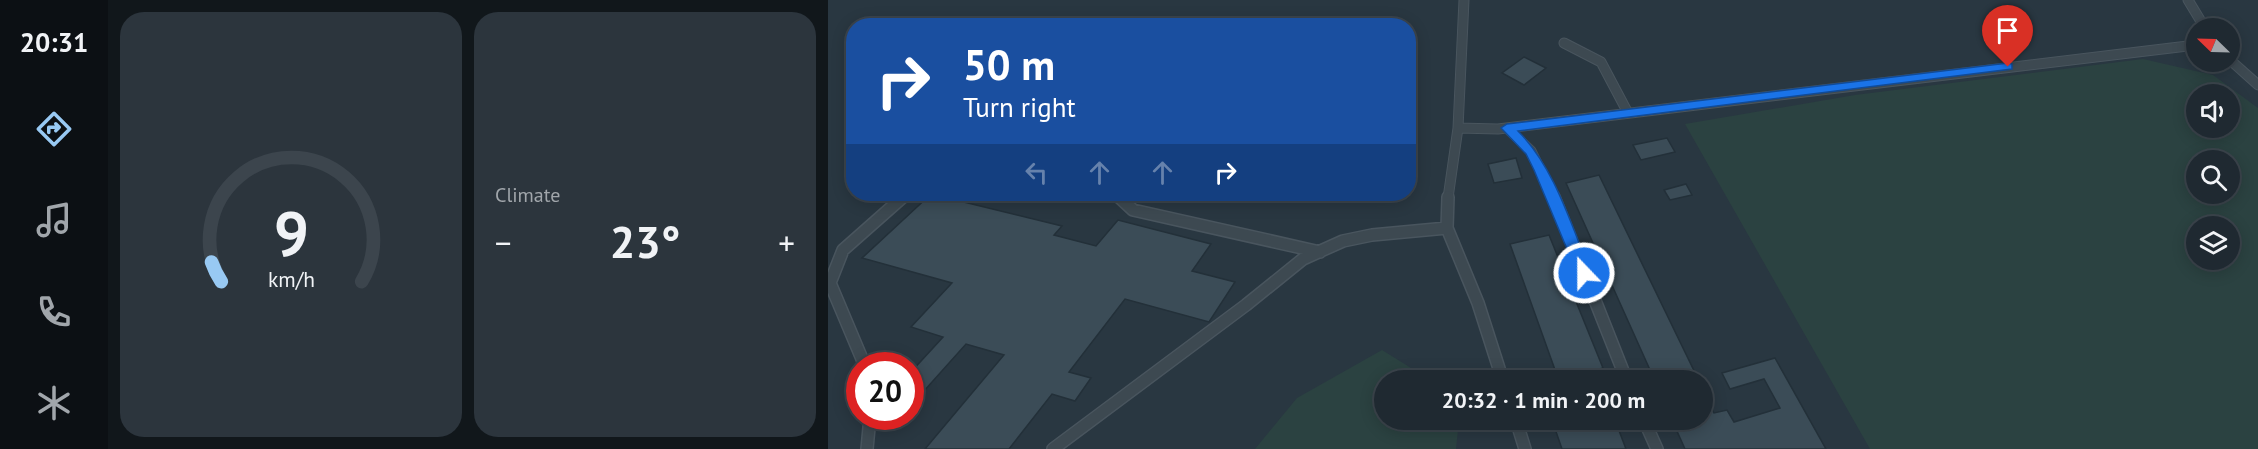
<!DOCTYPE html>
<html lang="en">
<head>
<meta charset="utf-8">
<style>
  body { margin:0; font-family:"PT Sans",sans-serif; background:#2c353d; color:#f1f3f6; height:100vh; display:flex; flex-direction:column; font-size:22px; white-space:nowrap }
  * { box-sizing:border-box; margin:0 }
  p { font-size:20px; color:#a1a6ab }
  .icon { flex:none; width:33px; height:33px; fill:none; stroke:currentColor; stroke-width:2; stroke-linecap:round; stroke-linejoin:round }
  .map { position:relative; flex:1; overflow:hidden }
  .drawer { display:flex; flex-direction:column; gap:12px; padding:12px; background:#11171b; width:720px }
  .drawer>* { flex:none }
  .banner { position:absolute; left:18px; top:18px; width:570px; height:183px; border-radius:24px; box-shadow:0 3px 15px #0003,0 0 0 2px #3c454d; background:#1a4fa0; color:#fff; overflow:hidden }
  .needle { width:39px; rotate:293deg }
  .fabs { position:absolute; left:1358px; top:18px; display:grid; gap:12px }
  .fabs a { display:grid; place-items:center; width:54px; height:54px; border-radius:50%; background:#1f2931; box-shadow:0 3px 15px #0003,0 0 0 2px #3c454d; font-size:30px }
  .speed { position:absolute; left:18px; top:352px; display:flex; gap:12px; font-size:30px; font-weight:700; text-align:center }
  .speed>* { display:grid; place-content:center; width:78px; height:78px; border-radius:50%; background:#1f2931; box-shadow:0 3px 15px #0003,0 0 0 2px #3c454d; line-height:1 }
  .speed .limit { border:9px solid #d22; background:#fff; color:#111 }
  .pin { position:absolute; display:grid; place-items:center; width:51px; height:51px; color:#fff; margin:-62px -26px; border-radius:50% 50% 50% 0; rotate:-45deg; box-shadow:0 0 6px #0007 }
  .pin .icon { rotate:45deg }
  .me { position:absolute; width:66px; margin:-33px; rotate:338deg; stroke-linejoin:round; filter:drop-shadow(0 0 4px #0008) }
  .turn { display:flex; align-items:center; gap:21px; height:126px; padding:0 18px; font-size:27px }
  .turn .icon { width:78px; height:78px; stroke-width:2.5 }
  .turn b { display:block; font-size:42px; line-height:51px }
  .lanes { display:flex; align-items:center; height:57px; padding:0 18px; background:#0003; justify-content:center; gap:30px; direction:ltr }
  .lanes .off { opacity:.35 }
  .big { font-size:45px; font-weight:700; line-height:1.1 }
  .drawer .widget { flex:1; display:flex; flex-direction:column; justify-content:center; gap:9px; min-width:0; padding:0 21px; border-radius:24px; background:#2c353d }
  .drawer .dial { align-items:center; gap:0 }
  .dial svg { height:156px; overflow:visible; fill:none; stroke:#3c454d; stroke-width:7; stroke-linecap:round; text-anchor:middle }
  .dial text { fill:#f1f3f6; stroke:none }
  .heat { display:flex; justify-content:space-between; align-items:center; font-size:33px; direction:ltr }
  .drawer .tiles { flex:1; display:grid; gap:12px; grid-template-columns:repeat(2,1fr) }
  .trip { position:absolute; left:546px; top:370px; width:339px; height:60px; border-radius:30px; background:#1f2931; box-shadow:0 3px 15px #0003,0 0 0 2px #3c454d; font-weight:700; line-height:60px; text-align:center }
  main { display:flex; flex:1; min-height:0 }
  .tabs { display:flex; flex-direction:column; width:108px; justify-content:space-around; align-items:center; background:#0c1014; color:#a1a6ab }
  .tabs .icon { width:42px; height:42px }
  .tabs .current { color:#98c9f3 }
  .tabs b { font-size:27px; color:#f1f3f6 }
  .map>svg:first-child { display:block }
  .green { fill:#2b4241; fill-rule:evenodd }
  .building { fill:#3b4c57; stroke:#233039; stroke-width:1.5 }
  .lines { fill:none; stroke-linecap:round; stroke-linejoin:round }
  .service-far1-casing { stroke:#49555e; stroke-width:11 }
  .service-casing { stroke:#49555e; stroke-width:14 }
  .service-far1 { stroke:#3d4951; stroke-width:9 }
  .service { stroke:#3d4951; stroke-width:11 }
  .route { fill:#1a73e8; stroke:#114b97; stroke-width:1.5 }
</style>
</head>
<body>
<main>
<nav class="tabs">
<b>20:31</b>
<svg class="icon current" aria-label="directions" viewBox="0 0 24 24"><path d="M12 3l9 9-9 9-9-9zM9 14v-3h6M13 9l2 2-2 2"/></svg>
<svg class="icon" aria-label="music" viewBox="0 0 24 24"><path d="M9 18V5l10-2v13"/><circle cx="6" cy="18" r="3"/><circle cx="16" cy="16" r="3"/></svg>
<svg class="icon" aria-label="phone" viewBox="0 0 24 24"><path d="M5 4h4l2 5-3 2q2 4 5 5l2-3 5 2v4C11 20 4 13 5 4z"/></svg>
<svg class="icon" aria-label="climate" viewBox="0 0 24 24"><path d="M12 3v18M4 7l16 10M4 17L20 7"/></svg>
</nav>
<section class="drawer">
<div class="tiles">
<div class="widget dial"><svg viewBox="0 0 100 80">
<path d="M14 69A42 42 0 1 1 86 69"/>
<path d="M14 69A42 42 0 0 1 9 59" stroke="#98c9f3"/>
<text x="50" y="56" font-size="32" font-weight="700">9</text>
<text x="50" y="72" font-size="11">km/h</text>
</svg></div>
<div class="widget"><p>Climate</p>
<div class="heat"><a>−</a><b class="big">23°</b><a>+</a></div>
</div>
</div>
</section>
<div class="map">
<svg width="1430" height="449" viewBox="0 0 1430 449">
  <rect width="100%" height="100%" fill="#293741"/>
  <!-- green -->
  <path class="green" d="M1315,59L1385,75L1430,108V449H1042L857,124L1027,95ZM1368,94H1401V128H1368ZM1368,160H1401V194H1368ZM1368,226H1401V260H1368Z
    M554,350L604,381H556V420H631L628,449H427L469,398Z"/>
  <!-- building -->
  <path class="building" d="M696,57L718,68L696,85L674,73Z
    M839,138L847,152L813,160L805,145Z
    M688,158L694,178L666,183L660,164Z
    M771,175L871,381H827L738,183Z
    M858,184L864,195L842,200L836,190Z
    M103,194L234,226L226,235L268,246L290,220L383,244L364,271L407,282L381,322L297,299L241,372L263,378L247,401L224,394L181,449H97L176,355L138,344L96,391L82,387V373L115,337L83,327L124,283L34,258Z
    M721,235L775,368L731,381L682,244Z
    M947,358L998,449H857L844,420H874V389L886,413L899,410L906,422L952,408L936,379L902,389L894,373Z
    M724,420H787L798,449H734Z"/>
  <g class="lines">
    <defs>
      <path id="service-far1" d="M1360,0L1377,28
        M736,43L773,62L800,113
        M1401,59L1430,85
        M630,128L670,129L1368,45
        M679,128L703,151L726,198
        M288,194L293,198
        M73,198L78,194
        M620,198L630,128L636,0"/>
      <path id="service" d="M291,197L305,210L492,252
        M620,197L619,228L650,303L675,381
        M726,197L799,381
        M37,366L2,283L15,250L75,197
        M688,420L697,449
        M816,420L829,449
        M39,449L42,417
        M225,449L418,305L475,259L515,241L544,235L619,228"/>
    </defs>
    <!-- service-far1 casing -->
    <use href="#service-far1" class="service-far1-casing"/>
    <!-- service casing -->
    <use href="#service" class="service-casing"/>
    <!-- service-far1 -->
    <use href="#service-far1" class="service-far1"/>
    <!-- service -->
    <use href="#service" class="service"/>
  </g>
  <!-- route -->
  <path class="route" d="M1180,63L1184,64V69L690,131C727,168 743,225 763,273L756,279L749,273L706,170L698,154L673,128L679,124Z"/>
</svg>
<div class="fabs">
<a><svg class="needle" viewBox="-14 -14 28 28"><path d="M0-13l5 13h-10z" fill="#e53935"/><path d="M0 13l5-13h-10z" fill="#a1a6ab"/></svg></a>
<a><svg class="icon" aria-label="sound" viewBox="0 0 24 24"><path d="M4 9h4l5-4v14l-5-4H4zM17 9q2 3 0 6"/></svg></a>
<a><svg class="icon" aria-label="search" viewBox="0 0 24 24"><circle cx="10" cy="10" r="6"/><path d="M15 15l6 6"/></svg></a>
<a><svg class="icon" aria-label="layers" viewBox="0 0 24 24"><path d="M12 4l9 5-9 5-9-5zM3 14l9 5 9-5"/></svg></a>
</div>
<div class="speed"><div class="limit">20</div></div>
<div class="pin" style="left:1180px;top:67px;background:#d93025"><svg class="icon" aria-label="arrive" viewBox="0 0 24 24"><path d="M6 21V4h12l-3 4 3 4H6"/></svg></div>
<svg class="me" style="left:756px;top:273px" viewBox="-20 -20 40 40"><circle r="17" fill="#1a73e8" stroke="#fff" stroke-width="3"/><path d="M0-11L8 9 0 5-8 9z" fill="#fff"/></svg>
<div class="trip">20:32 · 1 min · 200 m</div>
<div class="banner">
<div class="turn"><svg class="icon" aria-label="right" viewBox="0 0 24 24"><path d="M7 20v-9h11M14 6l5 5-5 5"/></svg><div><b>50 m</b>Turn right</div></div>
<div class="lanes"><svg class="icon off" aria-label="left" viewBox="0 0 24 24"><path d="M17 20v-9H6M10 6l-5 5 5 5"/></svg><svg class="icon off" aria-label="ahead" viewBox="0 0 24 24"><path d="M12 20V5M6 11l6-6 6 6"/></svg><svg class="icon off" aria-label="ahead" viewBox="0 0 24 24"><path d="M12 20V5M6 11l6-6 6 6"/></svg><svg class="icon" aria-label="right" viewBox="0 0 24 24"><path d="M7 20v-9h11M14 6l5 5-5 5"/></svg></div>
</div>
</div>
</main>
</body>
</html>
